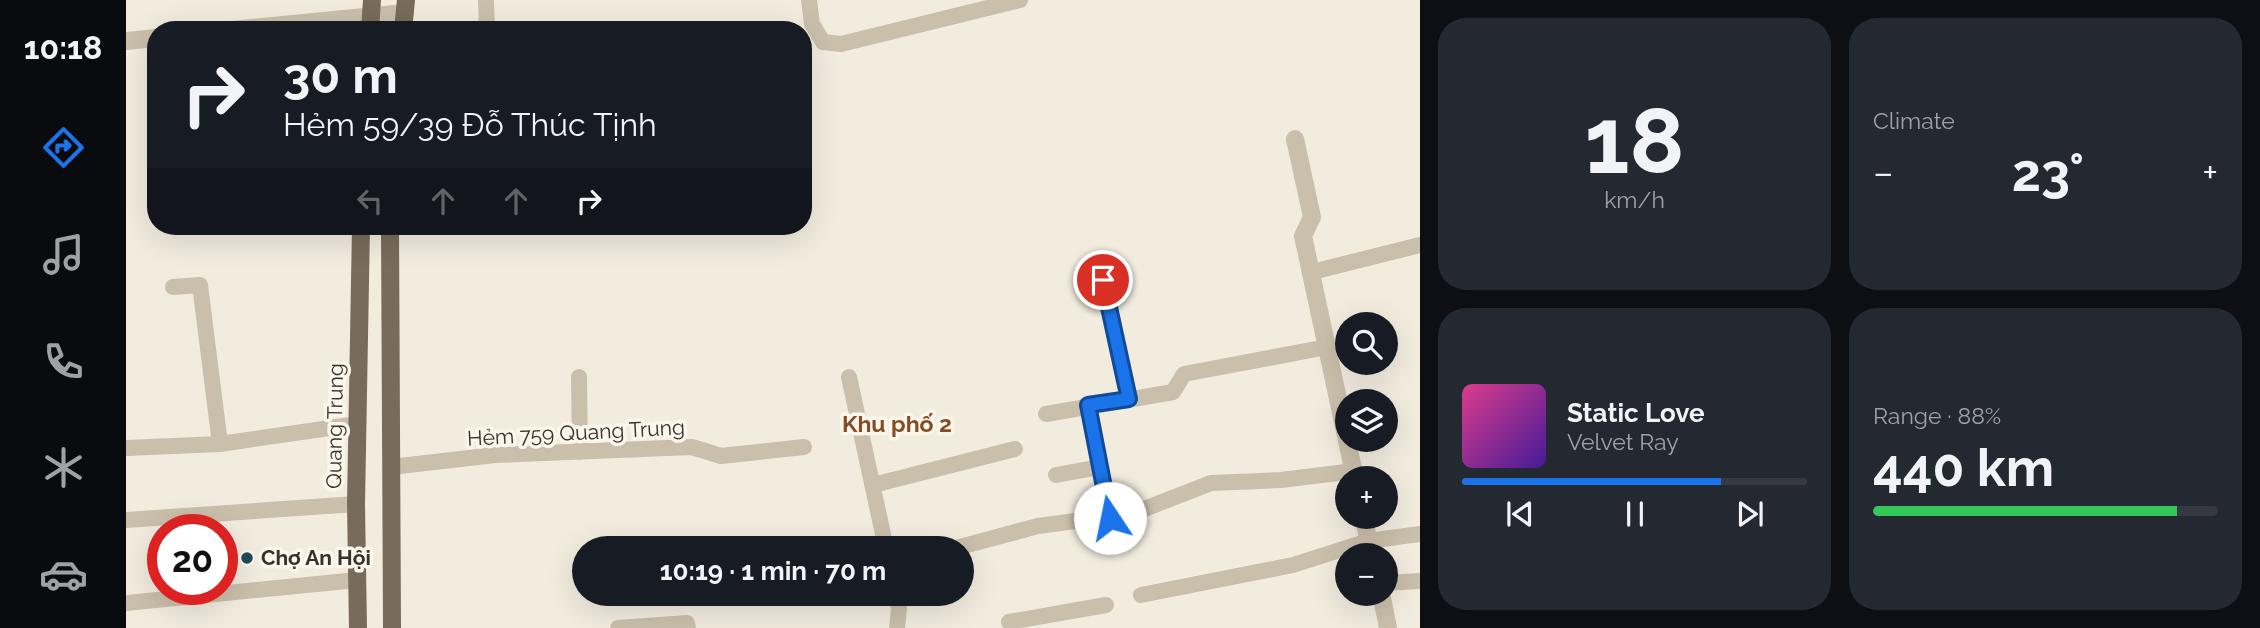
<!DOCTYPE html>
<html lang="en">
<head>
<meta charset="utf-8">
<style>
  body { margin:0; font-family:Raleway,sans-serif; background:#242831; color:#f1f3f6; height:100vh; display:flex; flex-direction:column; font-size:26px; white-space:nowrap }
  * { box-sizing:border-box; margin:0 }
  p { font-size:23px; color:#9ea1a6 }
  .icon { flex:none; width:38px; height:38px; fill:none; stroke:currentColor; stroke-width:2; stroke-linecap:round; stroke-linejoin:round }
  .map { position:relative; flex:1; overflow:hidden }
  .details { display:flex; flex-direction:column; gap:18px; padding:18px; background:#0d0f14; width:840px }
  .details>* { flex:none }
  .guide { position:absolute; left:21px; top:21px; width:665px; height:214px; border-radius:28px; box-shadow:0 7px 28px #0002; background:#171b24; color:#f1f3f6; overflow:hidden }
  .fabs { position:absolute; left:1209px; top:312px; display:grid; gap:14px }
  .fabs a { display:grid; place-items:center; width:63px; height:63px; border-radius:50%; background:#171b24; box-shadow:0 7px 28px #0002; font-size:35px }
  .speed { position:absolute; left:21px; top:514px; display:flex; gap:14px; font-size:35px; font-weight:700; text-align:center }
  .speed>* { display:grid; place-content:center; width:91px; height:91px; border-radius:50%; background:#171b24; box-shadow:0 7px 28px #0002; line-height:1 }
  .speed .limit { border:10px solid #d22; background:#fff; color:#111 }
  .pin { position:absolute; display:grid; place-items:center; width:60px; height:60px; color:#fff; margin:-30px; border:4px solid #fff; border-radius:50%; box-shadow:0 2px 7px #0007 }
  .me { position:absolute; width:77px; margin:-38px; rotate:349deg; stroke-linejoin:round; filter:drop-shadow(0 0 5px #0008) }
  .turn { display:flex; align-items:center; gap:24px; height:147px; padding:0 21px; font-size:32px }
  .turn .icon { width:91px; height:91px; stroke-width:2.5 }
  .turn b { display:block; font-size:49px; line-height:60px }
  .lanes { display:flex; align-items:center; height:66px; padding:0 21px; background:#0003; justify-content:center; gap:35px; direction:ltr }
  .lanes .off { opacity:.35 }
  .big { font-size:52px; font-weight:700; line-height:1.1 }
  .details .widget { flex:1; display:flex; flex-direction:column; justify-content:center; gap:10px; min-width:0; padding:0 24px; border-radius:28px; background:#242831 }
  .details .dial { align-items:center; gap:0 }
  .dial b { font-size:91px; line-height:1 }
  .song { display:flex; align-items:center; gap:21px }
  .cover { width:84px; height:84px; border-radius:10px; background:linear-gradient(135deg,hsl(330 70% 55%),hsl(260 70% 35%)) }
  .played { height:7px; border-radius:4px; background:linear-gradient(90deg,#1a73e8 75%,#363941 75%) }
  .keys { display:flex; justify-content:space-around; direction:ltr }
  .heat { display:flex; justify-content:space-between; align-items:center; font-size:38px; direction:ltr }
  .charge { height:10px; border-radius:5px; background:linear-gradient(90deg,#34c759 88%,#363941 0) }
  .details .tiles { flex:1; display:grid; gap:18px; grid-template-columns:repeat(2,1fr) }
  .trip { position:absolute; left:446px; top:536px; width:402px; height:70px; border-radius:35px; background:#171b24; box-shadow:0 7px 28px #0002; font-weight:700; line-height:70px; text-align:center }
  main { display:flex; flex:1; min-height:0 }
  .tab-bar { display:flex; flex-direction:column; width:126px; justify-content:space-around; align-items:center; background:#090b0e; color:#9ea1a6 }
  .tab-bar .icon { width:49px; height:49px }
  .tab-bar .active { color:#1a73e8 }
  .tab-bar b { font-size:32px; color:#f1f3f6 }
  .map>svg:first-child { display:block }
  .lines { fill:none; stroke-linecap:round; stroke-linejoin:round }
  .lane { stroke:#cabfab; stroke-width:16 }
  .street { stroke:#cabfab; stroke-width:18 }
  .primary { stroke:#796b5b; stroke-width:18 }
  .route-casing { stroke:#114b97; stroke-width:18 }
  .route { stroke:#1a73e8; stroke-width:12 }
  .poi-dot { fill:#204b58; stroke:#faf6eb; stroke-width:2.5 }
  .labels { text-anchor:middle; stroke-width:7; stroke-linejoin:round; paint-order:stroke }
  .street-label { font-size:21px; fill:#38312a; stroke:#faf6eb }
  .poi-label { font-size:21px; font-weight:bold; fill:#38312a; stroke:#faf6eb; text-anchor:start }
  .neighbourhood-label { font-size:23px; font-weight:bold; fill:#854d25; stroke:#faf6eb }
</style>
</head>
<body>
<main>
<nav class="tab-bar">
<b>10:18</b>
<svg class="icon active" aria-label="directions" viewBox="0 0 24 24"><path d="M12 3l9 9-9 9-9-9zM9 14v-3h6M13 9l2 2-2 2"/></svg>
<svg class="icon" aria-label="music" viewBox="0 0 24 24"><path d="M9 18V5l10-2v13"/><circle cx="6" cy="18" r="3"/><circle cx="16" cy="16" r="3"/></svg>
<svg class="icon" aria-label="phone" viewBox="0 0 24 24"><path d="M5 4h4l2 5-3 2q2 4 5 5l2-3 5 2v4C11 20 4 13 5 4z"/></svg>
<svg class="icon" aria-label="climate" viewBox="0 0 24 24"><path d="M12 3v18M4 7l16 10M4 17L20 7"/></svg>
<svg class="icon" aria-label="car" viewBox="0 0 24 24"><path d="M5 17H2v-5l4-1 3-4h7l3 4 3 1v5h-3M9 17h6M6 11h13"/><circle cx="7" cy="17" r="2"/><circle cx="17" cy="17" r="2"/></svg>
</nav>
<div class="map">
<svg width="1294" height="628" viewBox="0 0 1294 628">
  <rect width="100%" height="100%" fill="#f2ecdf"/>
  <g class="lines">
    <!-- lane -->
    <path class="lane" d="M360,0L361,30
      M683,0L686,24L697,42L715,44L894,0
      M1186,272L1294,245
      M977,280L1002,399
      M47,287L74,285L94,444
      M453,377L454,452
      M723,377L760,548
      M962,405L984,518
      M920,414L1047,392L1058,374L1201,347
      M0,448L94,444L231,424
      M265,467L369,455L566,447L595,456L678,447
      M930,475L974,467
      M747,485L889,449
      M0,520L230,504
      M830,548L912,526L1008,513L1085,483L1155,480L1228,471
      M1260,583L1294,581
      M769,593L773,609L771,628
      M1015,595L1167,565L1242,541L1294,534
      M0,603L231,580
      M883,622L980,605
      M492,628L561,623L562,628"/>
    <!-- street -->
    <path class="street" d="M106,30L279,13
      M0,41L30,38
      M1169,139L1186,217L1177,236L1229,478
      M1237,516L1246,555
      M1255,593L1262,628"/>
    <!-- primary -->
    <path class="primary" d="M244,30L246,0
      M277,30L280,0
      M264,226L266,628
      M232,628L230,504L235,226"/>
  </g>
  <g class="lines">
    <defs>
      <path id="route" d="M977,280L1003,399L962,405L984,518"/>
    </defs>
    <!-- route casing -->
    <use href="#route" class="route-casing"/>
    <!-- route -->
    <use href="#route" class="route"/>
  </g>
  <!-- markers -->
  <circle class="poi-dot" cx="121" cy="558" r="7"/>
  <g class="labels">
    <!-- street labels -->
    <g class="street-label">
      <text transform="translate(209 426) rotate(-89)" y="7">Quang Trung</text>
      <text transform="translate(450 433) rotate(-3)" y="7">Hẻm 759 Quang Trung</text>
    </g>
    <!-- poi labels -->
    <g class="poi-label">
      <text x="135" y="565">Chợ An Hội</text>
    </g>
    <!-- neighbourhood labels -->
    <g class="neighbourhood-label">
      <text x="771" y="432">Khu phố 2</text>
    </g>
  </g>
</svg>
<div class="fabs">
<a><svg class="icon" aria-label="search" viewBox="0 0 24 24"><circle cx="10" cy="10" r="6"/><path d="M15 15l6 6"/></svg></a>
<a><svg class="icon" aria-label="layers" viewBox="0 0 24 24"><path d="M12 4l9 5-9 5-9-5zM3 14l9 5 9-5"/></svg></a>
<a>+</a>
<a>−</a>
</div>
<div class="speed"><div class="limit">20</div></div>
<div class="pin" style="left:977px;top:280px;background:#d93025"><svg class="icon" aria-label="arrive" viewBox="0 0 24 24"><path d="M6 21V4h12l-3 4 3 4H6"/></svg></div>
<svg class="me" style="left:984px;top:518px" viewBox="-20 -20 40 40"><circle r="19" fill="#fff"/><path d="M0-13L10 11 0 6-10 11z" fill="#1a73e8"/></svg>
<div class="trip">10:19 · 1 min · 70 m</div>
<div class="guide">
<div class="turn"><svg class="icon" aria-label="right" viewBox="0 0 24 24"><path d="M7 20v-9h11M14 6l5 5-5 5"/></svg><div><b>30 m</b>Hẻm 59/39 Đỗ Thúc Tịnh</div></div>
<div class="lanes"><svg class="icon off" aria-label="left" viewBox="0 0 24 24"><path d="M17 20v-9H6M10 6l-5 5 5 5"/></svg><svg class="icon off" aria-label="ahead" viewBox="0 0 24 24"><path d="M12 20V5M6 11l6-6 6 6"/></svg><svg class="icon off" aria-label="ahead" viewBox="0 0 24 24"><path d="M12 20V5M6 11l6-6 6 6"/></svg><svg class="icon" aria-label="right" viewBox="0 0 24 24"><path d="M7 20v-9h11M14 6l5 5-5 5"/></svg></div>
</div>
</div>
<section class="details">
<div class="tiles">
<div class="widget dial"><b>18</b><p>km/h</p></div>
<div class="widget"><p>Climate</p>
<div class="heat"><a>−</a><b class="big">23°</b><a>+</a></div>
</div>
<div class="widget">
<div class="song"><i class="cover"></i><div><b>Static Love</b><p>Velvet Ray</p></div></div>
<div class="played"></div>
<div class="keys"><svg class="icon" aria-label="previous" viewBox="0 0 24 24"><path d="M18 5L8 12l10 7zM5 5v14"/></svg><svg class="icon" aria-label="pause" viewBox="0 0 24 24"><path d="M8 5v14M16 5v14"/></svg><svg class="icon" aria-label="next" viewBox="0 0 24 24"><path d="M6 5l10 7-10 7zM19 5v14"/></svg></div>
</div>
<div class="widget"><p>Range · 88%</p><b class="big">440 km</b><div class="charge"></div></div>
</div>
</section>
</main>
</body>
</html>
